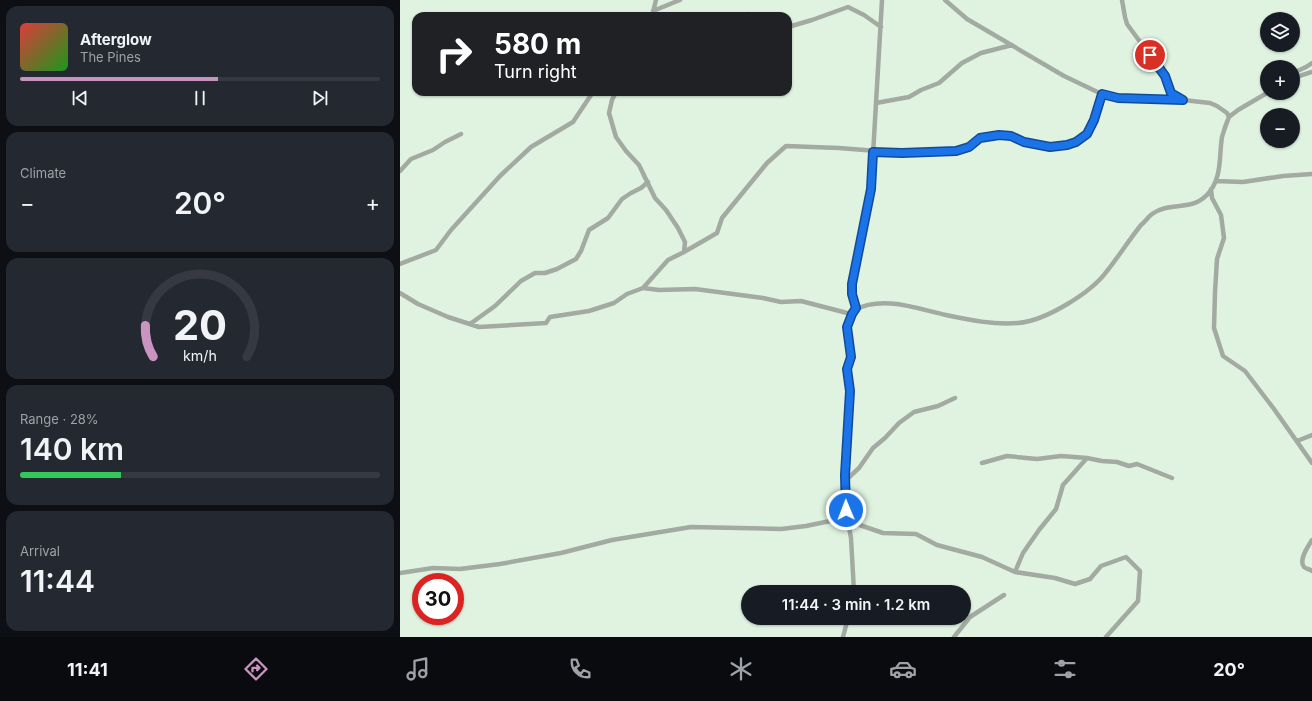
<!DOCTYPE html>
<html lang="en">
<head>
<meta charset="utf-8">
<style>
  body { margin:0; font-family:Inter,sans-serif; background:#242831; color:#f1f3f6; height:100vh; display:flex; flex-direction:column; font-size:15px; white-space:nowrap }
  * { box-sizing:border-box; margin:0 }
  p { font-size:13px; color:#9ea1a6 }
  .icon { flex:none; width:22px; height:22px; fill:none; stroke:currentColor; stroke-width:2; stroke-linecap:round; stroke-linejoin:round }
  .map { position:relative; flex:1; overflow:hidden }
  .drawer { display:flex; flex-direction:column; gap:6px; padding:6px; background:#0d0f14; width:400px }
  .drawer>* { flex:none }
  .hud { position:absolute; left:12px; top:12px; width:380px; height:84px; border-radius:12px; box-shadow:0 1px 3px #0004; background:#202124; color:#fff; overflow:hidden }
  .tools { position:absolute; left:860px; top:12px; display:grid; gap:8px }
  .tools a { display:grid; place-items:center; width:40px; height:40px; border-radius:50%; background:#171b24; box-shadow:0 1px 3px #0004; font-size:20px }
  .speed { position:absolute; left:12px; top:573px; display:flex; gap:8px; font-size:20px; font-weight:700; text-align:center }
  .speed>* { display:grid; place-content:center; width:52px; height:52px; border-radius:50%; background:#171b24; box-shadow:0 1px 3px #0004; line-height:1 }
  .speed .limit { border:6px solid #d22; background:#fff; color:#111 }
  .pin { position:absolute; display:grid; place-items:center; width:34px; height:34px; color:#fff; margin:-17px; border:2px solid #fff; border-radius:50%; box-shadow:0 1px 4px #0007 }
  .me { position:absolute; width:44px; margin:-22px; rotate:359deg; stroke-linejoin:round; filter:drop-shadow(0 0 3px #0008) }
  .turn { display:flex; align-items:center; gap:14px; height:84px; padding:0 16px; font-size:18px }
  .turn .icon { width:52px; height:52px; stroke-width:2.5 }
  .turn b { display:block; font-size:28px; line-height:34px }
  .big { font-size:30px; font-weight:600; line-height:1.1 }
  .drawer .tile { flex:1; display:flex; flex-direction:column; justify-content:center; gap:6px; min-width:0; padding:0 14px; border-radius:12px; background:#242831 }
  .drawer .dial { align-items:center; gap:0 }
  .dial svg { height:104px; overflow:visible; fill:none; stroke:#363941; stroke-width:7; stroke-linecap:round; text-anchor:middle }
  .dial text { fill:#f1f3f6; stroke:none }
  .song { display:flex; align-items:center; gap:12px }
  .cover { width:48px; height:48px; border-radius:6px; background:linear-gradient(135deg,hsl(0 70% 55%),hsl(120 70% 35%)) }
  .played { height:4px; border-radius:2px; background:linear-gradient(90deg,#c994bf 55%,#363941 55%) }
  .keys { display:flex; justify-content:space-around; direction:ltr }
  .heat { display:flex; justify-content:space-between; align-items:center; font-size:22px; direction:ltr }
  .charge { height:6px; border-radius:3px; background:linear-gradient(90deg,#34c759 28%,#363941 0) }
  .trip { position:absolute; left:341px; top:585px; width:230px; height:40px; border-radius:20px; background:#171b24; box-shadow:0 1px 3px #0004; font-weight:600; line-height:40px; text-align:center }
  .tabs { display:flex; height:64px; justify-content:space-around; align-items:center; background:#090b0e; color:#9ea1a6 }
  .tabs .icon { width:28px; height:28px }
  .tabs .on { color:#c994bf }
  .tabs b { font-size:18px; color:#f1f3f6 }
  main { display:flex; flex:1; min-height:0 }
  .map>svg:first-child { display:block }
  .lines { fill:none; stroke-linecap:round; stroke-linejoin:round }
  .street { stroke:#a2aaa2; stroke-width:4.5 }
  .route-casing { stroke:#114b97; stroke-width:10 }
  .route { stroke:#1a73e8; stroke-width:7 }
</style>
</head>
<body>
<main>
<section class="drawer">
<div class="tile">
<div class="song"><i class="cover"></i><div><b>Afterglow</b><p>The Pines</p></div></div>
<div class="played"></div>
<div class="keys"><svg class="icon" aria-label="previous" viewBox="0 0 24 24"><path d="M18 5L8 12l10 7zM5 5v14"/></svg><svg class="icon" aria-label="pause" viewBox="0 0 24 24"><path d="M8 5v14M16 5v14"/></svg><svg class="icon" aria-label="next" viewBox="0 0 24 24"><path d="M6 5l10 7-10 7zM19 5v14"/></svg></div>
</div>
<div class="tile"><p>Climate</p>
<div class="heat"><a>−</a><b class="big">20°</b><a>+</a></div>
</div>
<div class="tile dial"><svg viewBox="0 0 100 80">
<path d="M14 69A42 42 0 1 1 86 69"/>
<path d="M14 69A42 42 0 0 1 8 45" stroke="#c994bf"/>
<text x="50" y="56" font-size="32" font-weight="700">20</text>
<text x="50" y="72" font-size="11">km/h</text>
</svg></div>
<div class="tile"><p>Range · 28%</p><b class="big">140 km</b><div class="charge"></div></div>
<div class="tile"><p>Arrival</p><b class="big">11:44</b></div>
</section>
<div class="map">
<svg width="912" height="637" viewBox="0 0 912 637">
  <rect width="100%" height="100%" fill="#e0f3e1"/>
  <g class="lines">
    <!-- street -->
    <path class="street" d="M545,0L567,19L664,76L708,97L718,98L783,100L810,103L817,106L827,113L829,117L838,110L867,93
      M722,0L725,17L727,24L765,76L771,93L781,99
      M253,11L280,0
      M348,14L356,16
      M252,16L256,0
      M388,27L412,20L448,7L464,15L481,27
      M893,73L906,67L912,63
      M893,78L912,72
      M216,92L212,100L209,113L216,137L226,151L239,165L255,198L266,210L278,228L285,242L284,252L317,233L322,218L367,163L386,146L439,148L502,153L524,151H556L569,147L580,138L599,135L611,136L631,144L658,147L676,142L687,134L693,120L702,94
      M476,103L509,97L521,90L539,83L562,63L581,53L612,45
      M0,171L11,159L33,150L45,142L61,134
      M816,181L843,182L883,176L912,174
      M811,189L812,198L821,215L824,238L817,259L815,292L814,328L823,356L845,371L874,409L912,463
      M284,252L268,260L243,288L259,290L295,289L363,298L381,302L401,301L451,314
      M0,264L36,250L51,230L100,176L131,147L173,122L193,92
      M0,293L18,304L48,317L79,327L146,323L150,317L189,311L214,303L227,294L243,288
      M455,310C482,295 518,309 546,315C569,320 594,325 618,323C645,321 691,293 707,271C719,256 729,240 741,225C745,222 748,217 752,214C771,200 794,214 811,190C822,174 819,155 822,137C824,130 826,124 829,117
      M70,324L95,306L121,281L135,273H145L157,269L176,259L181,251L189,230L208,218L222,199L231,193L241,188L248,182
      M897,441L912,435
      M687,458L702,461L717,462L729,466L737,464L772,478
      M582,463L607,456L637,459L661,456L687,458L663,485L656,509L639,530L623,553L615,572
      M445,481L459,468L473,448L485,438L499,423L514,412L538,406L555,398
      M448,521L483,533L516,534L537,545L582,557L615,572L655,578L675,584L690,579L701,566L726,557L740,571L738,601L706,637
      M912,540C909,545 898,560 904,567C906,569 910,569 912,571
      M0,573L33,568L60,569L100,564L161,553L212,540L291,527L381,529L406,526L435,520L446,510
      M454,592L451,538L446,510L445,475L450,391L447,369L451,354L447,327L451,314L456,308L452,294V284L471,189L482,0
      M443,637L448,618
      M554,637L570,617L604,595"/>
  </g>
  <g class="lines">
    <defs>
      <path id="route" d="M446,510L445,475L450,391L447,369L451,357L447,327L452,314L456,308L452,294V284L471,189L473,152L502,153L556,151L569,147L580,138L599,135L611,136L624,142L650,147L667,145L676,142L687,134L694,120L702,94L718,98L783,100L771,93L765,76L750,55"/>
    </defs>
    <!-- route casing -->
    <use href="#route" class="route-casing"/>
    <!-- route -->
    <use href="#route" class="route"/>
  </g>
</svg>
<div class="tools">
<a><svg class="icon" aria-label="layers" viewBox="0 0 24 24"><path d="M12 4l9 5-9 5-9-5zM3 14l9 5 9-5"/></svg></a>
<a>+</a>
<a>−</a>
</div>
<div class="speed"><div class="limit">30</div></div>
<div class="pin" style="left:750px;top:55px;background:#d93025"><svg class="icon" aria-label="arrive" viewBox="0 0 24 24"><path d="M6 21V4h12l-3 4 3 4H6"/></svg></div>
<svg class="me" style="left:446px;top:510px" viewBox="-20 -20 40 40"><circle r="17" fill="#1a73e8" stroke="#fff" stroke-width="3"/><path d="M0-11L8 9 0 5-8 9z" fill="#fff"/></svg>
<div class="trip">11:44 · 3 min · 1.2 km</div>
<div class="hud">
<div class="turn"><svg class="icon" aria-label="right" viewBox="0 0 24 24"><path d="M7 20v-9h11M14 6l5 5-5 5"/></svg><div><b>580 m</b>Turn right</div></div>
</div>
</div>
</main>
<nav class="tabs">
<b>11:41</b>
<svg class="icon on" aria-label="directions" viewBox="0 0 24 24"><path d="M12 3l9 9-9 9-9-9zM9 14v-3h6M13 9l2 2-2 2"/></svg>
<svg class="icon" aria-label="music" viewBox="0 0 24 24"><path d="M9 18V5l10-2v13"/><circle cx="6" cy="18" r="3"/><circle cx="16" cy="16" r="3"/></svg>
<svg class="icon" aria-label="phone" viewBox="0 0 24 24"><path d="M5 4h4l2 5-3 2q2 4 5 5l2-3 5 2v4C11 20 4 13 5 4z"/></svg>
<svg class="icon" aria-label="climate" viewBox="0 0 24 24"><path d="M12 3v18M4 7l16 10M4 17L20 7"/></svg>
<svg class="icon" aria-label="car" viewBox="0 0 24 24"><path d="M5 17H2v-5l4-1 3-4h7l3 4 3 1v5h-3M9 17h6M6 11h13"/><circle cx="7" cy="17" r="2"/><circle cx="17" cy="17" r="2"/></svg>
<svg class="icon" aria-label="filters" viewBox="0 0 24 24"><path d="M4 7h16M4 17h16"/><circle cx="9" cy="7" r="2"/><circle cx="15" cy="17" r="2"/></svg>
<b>20°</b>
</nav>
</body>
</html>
